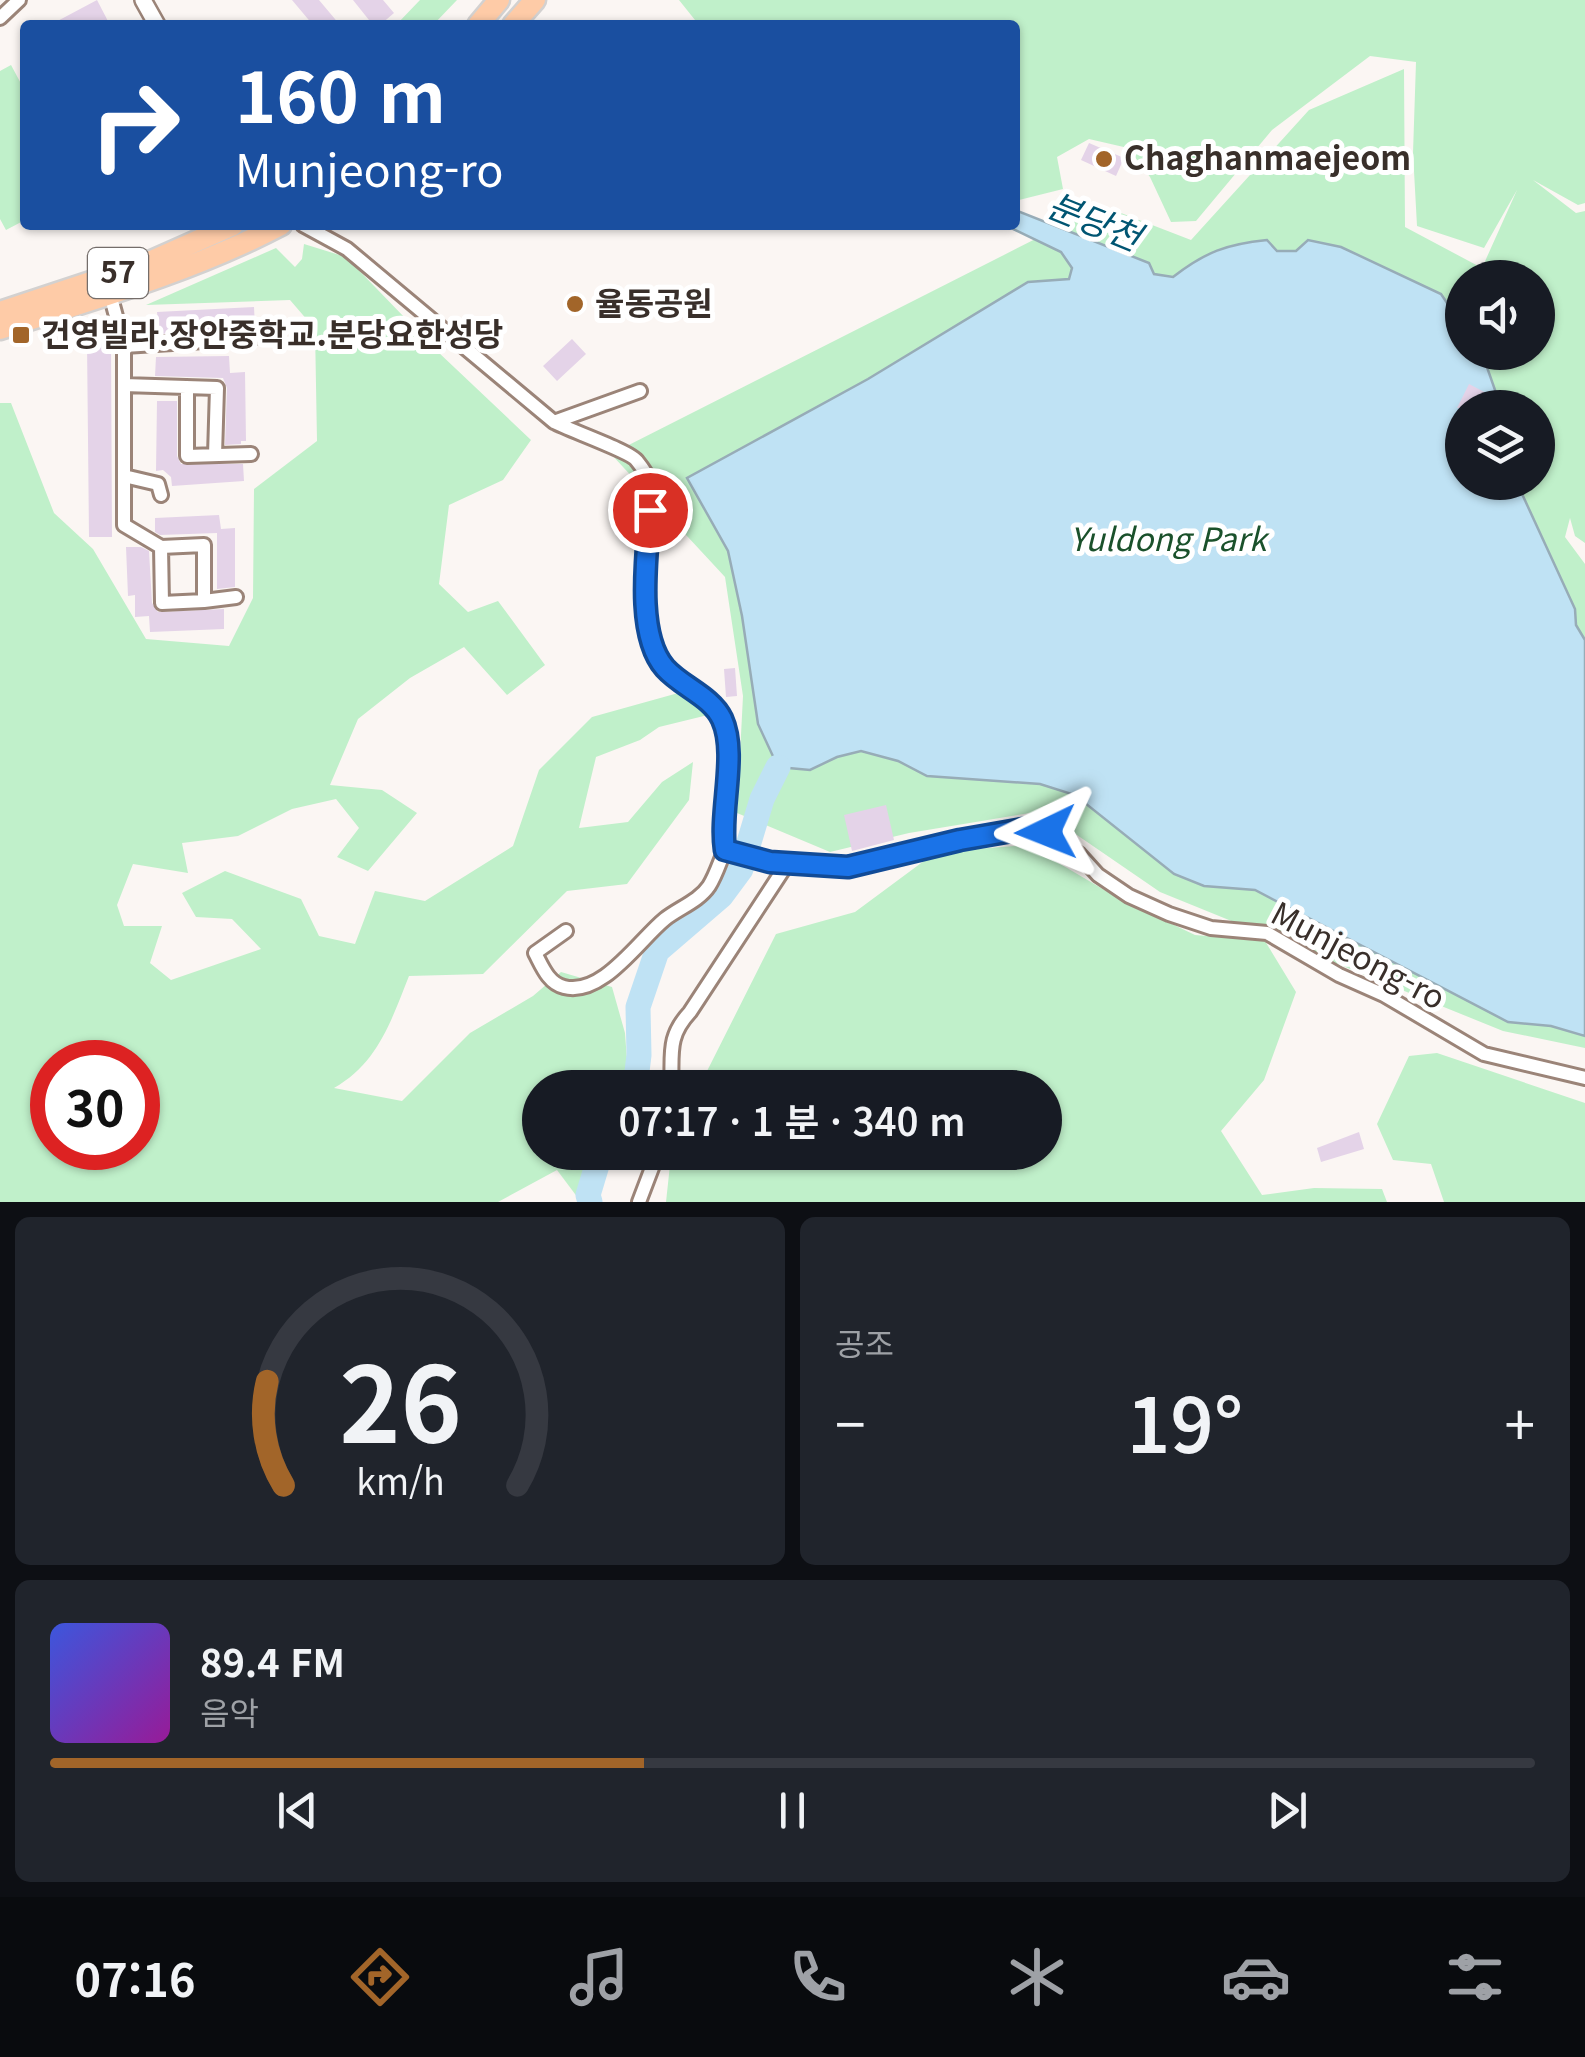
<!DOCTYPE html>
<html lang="ko">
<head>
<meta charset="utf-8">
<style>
  body { margin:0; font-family:Georgia,"Noto Sans KR",serif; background:#20242c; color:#f1f3f6; height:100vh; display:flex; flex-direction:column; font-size:38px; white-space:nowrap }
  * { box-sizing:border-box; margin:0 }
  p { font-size:32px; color:#9ea1a6 }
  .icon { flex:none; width:55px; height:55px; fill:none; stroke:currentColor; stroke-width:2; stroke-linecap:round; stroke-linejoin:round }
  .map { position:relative; height:1202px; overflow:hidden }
  .side { display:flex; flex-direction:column; gap:15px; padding:15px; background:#0d0f14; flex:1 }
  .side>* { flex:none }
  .hud { position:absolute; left:20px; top:20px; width:1000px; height:210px; border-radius:10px; box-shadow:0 2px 8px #0004; background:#1a4fa0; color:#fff; overflow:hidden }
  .buttons { position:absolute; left:1445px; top:260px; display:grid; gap:20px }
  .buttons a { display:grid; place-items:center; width:110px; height:110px; border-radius:50%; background:#171b24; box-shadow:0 2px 8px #0004; font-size:50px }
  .speed { position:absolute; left:30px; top:1040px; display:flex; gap:20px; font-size:50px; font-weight:700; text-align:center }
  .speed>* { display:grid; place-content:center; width:130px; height:130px; border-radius:50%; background:#171b24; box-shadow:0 2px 8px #0004; line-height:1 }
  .speed .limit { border:15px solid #d22; background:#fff; color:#111 }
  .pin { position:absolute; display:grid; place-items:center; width:85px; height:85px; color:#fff; margin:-42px; border:5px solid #fff; border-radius:50%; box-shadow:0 2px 10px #0007 }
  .me { position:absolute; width:110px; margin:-55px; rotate:268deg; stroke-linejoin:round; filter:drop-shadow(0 0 8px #0008) }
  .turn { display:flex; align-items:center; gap:35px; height:210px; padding:0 50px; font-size:45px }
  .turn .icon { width:130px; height:130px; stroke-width:2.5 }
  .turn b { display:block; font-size:70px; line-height:85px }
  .big { font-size:75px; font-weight:600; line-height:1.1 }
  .side .widget { flex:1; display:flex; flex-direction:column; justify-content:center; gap:15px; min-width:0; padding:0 35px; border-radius:15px; background:#20242c }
  .side .dial { align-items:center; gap:0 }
  .dial svg { height:260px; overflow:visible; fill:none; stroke:#363941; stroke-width:7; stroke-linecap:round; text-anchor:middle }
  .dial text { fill:#f1f3f6; stroke:none }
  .song { display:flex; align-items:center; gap:30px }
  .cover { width:120px; height:120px; border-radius:15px; background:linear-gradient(135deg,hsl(230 70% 55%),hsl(300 70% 35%)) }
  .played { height:10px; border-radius:5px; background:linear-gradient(90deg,#a26529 40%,#363941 40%) }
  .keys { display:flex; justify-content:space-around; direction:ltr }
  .heat { display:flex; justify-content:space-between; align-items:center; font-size:55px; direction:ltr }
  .side .tiles { flex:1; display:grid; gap:15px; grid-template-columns:1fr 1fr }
  .widget:last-child { grid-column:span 2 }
  .trip { position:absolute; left:522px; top:1070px; width:540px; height:100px; border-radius:50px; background:#171b24; box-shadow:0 2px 8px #0004; font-weight:600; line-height:100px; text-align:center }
  .menu { display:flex; height:160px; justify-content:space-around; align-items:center; background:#090b0e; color:#9ea1a6 }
  .menu .icon { width:70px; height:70px }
  .menu .current { color:#a26529 }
  .menu b { font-size:45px; color:#f1f3f6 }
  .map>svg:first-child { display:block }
  .green { fill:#c0f0ca; fill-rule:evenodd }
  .water { fill:#bfe2f4; stroke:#97acb7; stroke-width:2.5 }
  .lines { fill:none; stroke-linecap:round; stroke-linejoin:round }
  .river { stroke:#bfe2f4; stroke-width:25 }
  .building { fill:#e4d3e8 }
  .minor-casing { stroke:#9b8478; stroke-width:18 }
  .tertiary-casing { stroke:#9b8478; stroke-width:20 }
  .primary-casing { stroke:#d3d1d0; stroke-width:25 }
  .minor { stroke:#fff; stroke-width:12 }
  .tertiary { stroke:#fff; stroke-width:15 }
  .primary { stroke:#fecba7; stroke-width:20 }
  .route-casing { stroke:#114b97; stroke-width:25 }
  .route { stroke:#1a73e8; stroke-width:18 }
  .poi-dot { fill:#a26529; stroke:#fff; stroke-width:4 }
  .labels { text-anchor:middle; stroke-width:10; stroke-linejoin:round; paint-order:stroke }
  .shield { fill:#fff; stroke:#746d6a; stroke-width:2.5 }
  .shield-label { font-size:30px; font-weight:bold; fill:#392f2a }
  .poi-label { font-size:32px; font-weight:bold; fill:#392f2a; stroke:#fff; text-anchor:start }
  .park-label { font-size:32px; font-style:italic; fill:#1a512b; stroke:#fff }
  .street-label { font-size:32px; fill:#392f2a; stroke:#fff }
  .water-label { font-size:35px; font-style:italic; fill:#005572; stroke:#fff }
</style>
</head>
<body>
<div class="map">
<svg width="1585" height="1202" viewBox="0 0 1585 1202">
  <rect width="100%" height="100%" fill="#fbf6f3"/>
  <!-- green -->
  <path class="green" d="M420,0H457L433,25H396Z
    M679,0H1585V203L1578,205L1533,180L1576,213L1585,211V543L1575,536L1570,518L1565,537L1585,564V1048L1503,1031L1160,892L1042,811L909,833L830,852L737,813L743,696L725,577L611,454L1071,221L1090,201L1191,240L1309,110L1404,69L1405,227L1482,268L1517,190L1484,248L1417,226L1413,153L1416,62L1370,56L1272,130L1196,221L1171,222L1150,177L1128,148L1089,139L1057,157L1063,189L1015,201V25H699ZM1462,278H1538V352H1462ZM1462,408H1538V482H1462Z
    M11,65L25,91V220L6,230L0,219V71Z
    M304,244L346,257L437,351L531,440L503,480L449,505L439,584L468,612L498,601L545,665L507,695L464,647L410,678L358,719L330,785L382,790L417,813L368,871L337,857L359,828L336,799L292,809L238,836L182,843L188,873L133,864L117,905L124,926H162L150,963L171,980L261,949L232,919L196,917L182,893L225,871L301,899L319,936L355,944L375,891L425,901L513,846L539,770L592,717L689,690L708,715L659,727L640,740L596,757L579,828L628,822L662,782L693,762L689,800L627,884L567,891L483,974L409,976C391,1021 378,1063 334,1088L402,1101L470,1033L533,996L561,972L612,987L625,1033L629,1087L540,1088V1152L610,1153L594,1176L593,1202H581L557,1170L498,1202H0V403H11L54,513L93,549L146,639L229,646L253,598L254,489L317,441L315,329L290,300L146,305L276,248L295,267L302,259ZM52,1062H138V1148H52Z
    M1028,845L1118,898L1195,935L1265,941L1296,992L1264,1080L1221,1131L1262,1195L1314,1188L1382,1189L1387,1202H666L670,1165L675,1153L1045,1152V1088L699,1087L776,934L855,912L936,852Z
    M1437,1053L1585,1103V1202H1444L1431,1164L1393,1160L1377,1124L1409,1056Z"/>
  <!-- water -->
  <path class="water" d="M1015,210L1149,263L1154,274L1173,277C1205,252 1227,244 1267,240L1277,251H1296L1308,240L1341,247L1441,294L1462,325V352L1482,353L1501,407L1462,408V482L1517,483L1575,609L1576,625L1585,640V1036L1551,1026L1508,1022L1255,890L1204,886L1174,874L1075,795L1040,784L927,776L898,761L861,751L837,757L810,770L778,767L758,724L742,616L728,551L687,478L868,379L1028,282L1069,279L1072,268L1061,252L1005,225H1015Z"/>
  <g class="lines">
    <!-- river -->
    <path class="river" d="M635,1088L639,1055L638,1007L657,951L721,896L741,869L762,799L778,767
      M590,1202L588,1195L601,1152"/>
  </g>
  <!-- building -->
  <path class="building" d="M97,0L110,25H50Z
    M292,0H319L340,25H313Z
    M353,0H383L394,13L380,25H373Z
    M1089,143L1124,158L1116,176L1081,160Z
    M254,307L255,328L159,334L157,312Z
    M572,339L586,354L557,381L543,366Z
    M87,342H111L112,537H89Z
    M229,356L230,373L245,372L246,441H241V444L225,445L227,388L223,378L155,376L156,357Z
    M1469,384L1492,396L1486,408H1457Z
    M157,401H177V456L181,464H243L244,481L172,486L171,477L163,470L156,471Z
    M219,515L221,529L235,528V587L217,589V533L160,535L155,532V518Z
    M126,547H141L149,551L152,603L158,612L224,609V629L150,632L149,616L135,617V595L128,596Z
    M735,668L737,696L726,697L724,669Z
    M886,805L894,840L852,851L844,815Z
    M1359,1132L1364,1149L1321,1162L1317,1148Z"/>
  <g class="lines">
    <defs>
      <path id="minor" d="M0,18L19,0
        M303,225L347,249L554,422C569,430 632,452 637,461C641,466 647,474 649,480C653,491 650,508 649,519C647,556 639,615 652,649C665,682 708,689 722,719C738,754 719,811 725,850L770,862L848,867L959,840L1023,829L1047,831L1079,854L1098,875L1129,896L1169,914L1211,928L1267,933L1339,975L1384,995L1484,1054L1585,1078
        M110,294L124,346V525L161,547L204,545V601L162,603L161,547
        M124,346L253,338
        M124,385L217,388L215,455
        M187,387V456L251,454
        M554,422L640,391
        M124,476L158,484L161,495
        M204,601L236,597
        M566,931L535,953C542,966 548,983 564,987C602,997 639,940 665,919C679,908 699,901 709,886C716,875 720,861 725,850
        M671,1088C673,1055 666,1038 690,1012L787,864
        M639,1202L658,1152"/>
      <path id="tertiary" d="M143,0L157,25"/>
      <path id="primary" d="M478,25L499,0
        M513,25L535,0
        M0,312L145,264L233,225
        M0,329C95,299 193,271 281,225"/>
    </defs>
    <!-- minor casing -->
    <use href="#minor" class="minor-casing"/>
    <!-- tertiary casing -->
    <use href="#tertiary" class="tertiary-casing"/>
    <!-- primary casing -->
    <use href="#primary" class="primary-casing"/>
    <!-- minor -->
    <use href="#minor" class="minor"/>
    <!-- tertiary -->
    <use href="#tertiary" class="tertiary"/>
    <!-- primary -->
    <use href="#primary" class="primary"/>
  </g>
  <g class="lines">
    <defs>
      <path id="route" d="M650,510C647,553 635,634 665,668C682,687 711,696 722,719C738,754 719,811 725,850L770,862L848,867L960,840L1023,829L1046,832"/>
    </defs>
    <!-- route casing -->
    <use href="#route" class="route-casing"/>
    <!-- route -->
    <use href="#route" class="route"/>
  </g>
  <!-- markers -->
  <g class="poi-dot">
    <circle cx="1104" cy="159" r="10"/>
    <circle cx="575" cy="304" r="10"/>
    <rect x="11" y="325" width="20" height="20" rx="5"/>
  </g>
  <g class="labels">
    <!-- shield labels -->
    <rect class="shield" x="88" y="248" width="60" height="50" rx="8"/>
    <g class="shield-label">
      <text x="118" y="283">57</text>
    </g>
    <!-- poi labels -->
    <g class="poi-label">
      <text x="1124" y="170">Chaghanmaejeom</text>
      <text x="595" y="315">율동공원</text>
      <text x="41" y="346">건영빌라.장안중학교.분당요한성당</text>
    </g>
    <!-- park labels -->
    <g class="park-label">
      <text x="1168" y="551">Yuldong Park</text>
    </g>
    <!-- street labels -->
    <g class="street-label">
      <text transform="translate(1358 956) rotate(28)" y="11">Munjeong-ro</text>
    </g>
    <!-- water labels -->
    <g class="water-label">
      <text transform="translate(1094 222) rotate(22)" y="12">분당천</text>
    </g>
  </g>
</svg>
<div class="buttons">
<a><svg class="icon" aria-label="sound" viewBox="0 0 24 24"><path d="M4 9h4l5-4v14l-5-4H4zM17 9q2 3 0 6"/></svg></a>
<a><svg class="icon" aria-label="layers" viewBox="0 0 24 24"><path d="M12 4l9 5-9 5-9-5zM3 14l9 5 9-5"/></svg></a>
</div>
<div class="speed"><div class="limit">30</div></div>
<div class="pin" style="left:650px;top:510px;background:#d93025"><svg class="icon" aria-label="arrive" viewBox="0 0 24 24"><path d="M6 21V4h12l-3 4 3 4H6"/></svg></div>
<svg class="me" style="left:1046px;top:832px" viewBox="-20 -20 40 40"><path d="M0-17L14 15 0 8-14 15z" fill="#1a73e8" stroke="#fff" stroke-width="4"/></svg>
<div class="trip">07:17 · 1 분 · 340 m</div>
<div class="hud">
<div class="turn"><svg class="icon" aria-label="right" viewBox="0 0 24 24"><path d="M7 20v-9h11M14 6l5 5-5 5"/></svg><div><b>160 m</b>Munjeong-ro</div></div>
</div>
</div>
<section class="side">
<div class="tiles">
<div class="widget dial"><svg viewBox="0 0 100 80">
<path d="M14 69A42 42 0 1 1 86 69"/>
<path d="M14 69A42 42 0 0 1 9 37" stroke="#a26529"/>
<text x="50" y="56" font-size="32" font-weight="700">26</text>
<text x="50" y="72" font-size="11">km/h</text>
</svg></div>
<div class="widget"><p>공조</p>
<div class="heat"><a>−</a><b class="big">19°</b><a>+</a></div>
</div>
<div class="widget">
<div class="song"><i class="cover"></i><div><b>89.4 FM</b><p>음악</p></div></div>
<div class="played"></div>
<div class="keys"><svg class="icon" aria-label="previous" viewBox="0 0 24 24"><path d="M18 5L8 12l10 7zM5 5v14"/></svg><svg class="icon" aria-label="pause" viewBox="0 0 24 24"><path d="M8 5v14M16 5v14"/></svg><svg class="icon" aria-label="next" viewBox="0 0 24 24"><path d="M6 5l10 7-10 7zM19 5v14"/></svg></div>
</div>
</div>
</section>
<nav class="menu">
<b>07:16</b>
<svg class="icon current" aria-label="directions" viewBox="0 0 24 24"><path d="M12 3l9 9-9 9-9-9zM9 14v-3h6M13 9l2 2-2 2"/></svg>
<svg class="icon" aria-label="music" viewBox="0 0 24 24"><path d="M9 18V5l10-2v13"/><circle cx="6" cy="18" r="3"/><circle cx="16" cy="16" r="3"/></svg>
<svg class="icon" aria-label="phone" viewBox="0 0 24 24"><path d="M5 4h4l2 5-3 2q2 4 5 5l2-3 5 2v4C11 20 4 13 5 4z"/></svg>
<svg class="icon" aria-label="climate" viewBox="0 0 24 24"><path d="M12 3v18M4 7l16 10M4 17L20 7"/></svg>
<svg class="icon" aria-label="car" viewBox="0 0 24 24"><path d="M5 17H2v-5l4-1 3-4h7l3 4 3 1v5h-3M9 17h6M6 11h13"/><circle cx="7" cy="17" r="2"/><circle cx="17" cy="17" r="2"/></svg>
<svg class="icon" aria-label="filters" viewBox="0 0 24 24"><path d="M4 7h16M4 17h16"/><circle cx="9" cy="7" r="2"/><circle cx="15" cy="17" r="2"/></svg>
</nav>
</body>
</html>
